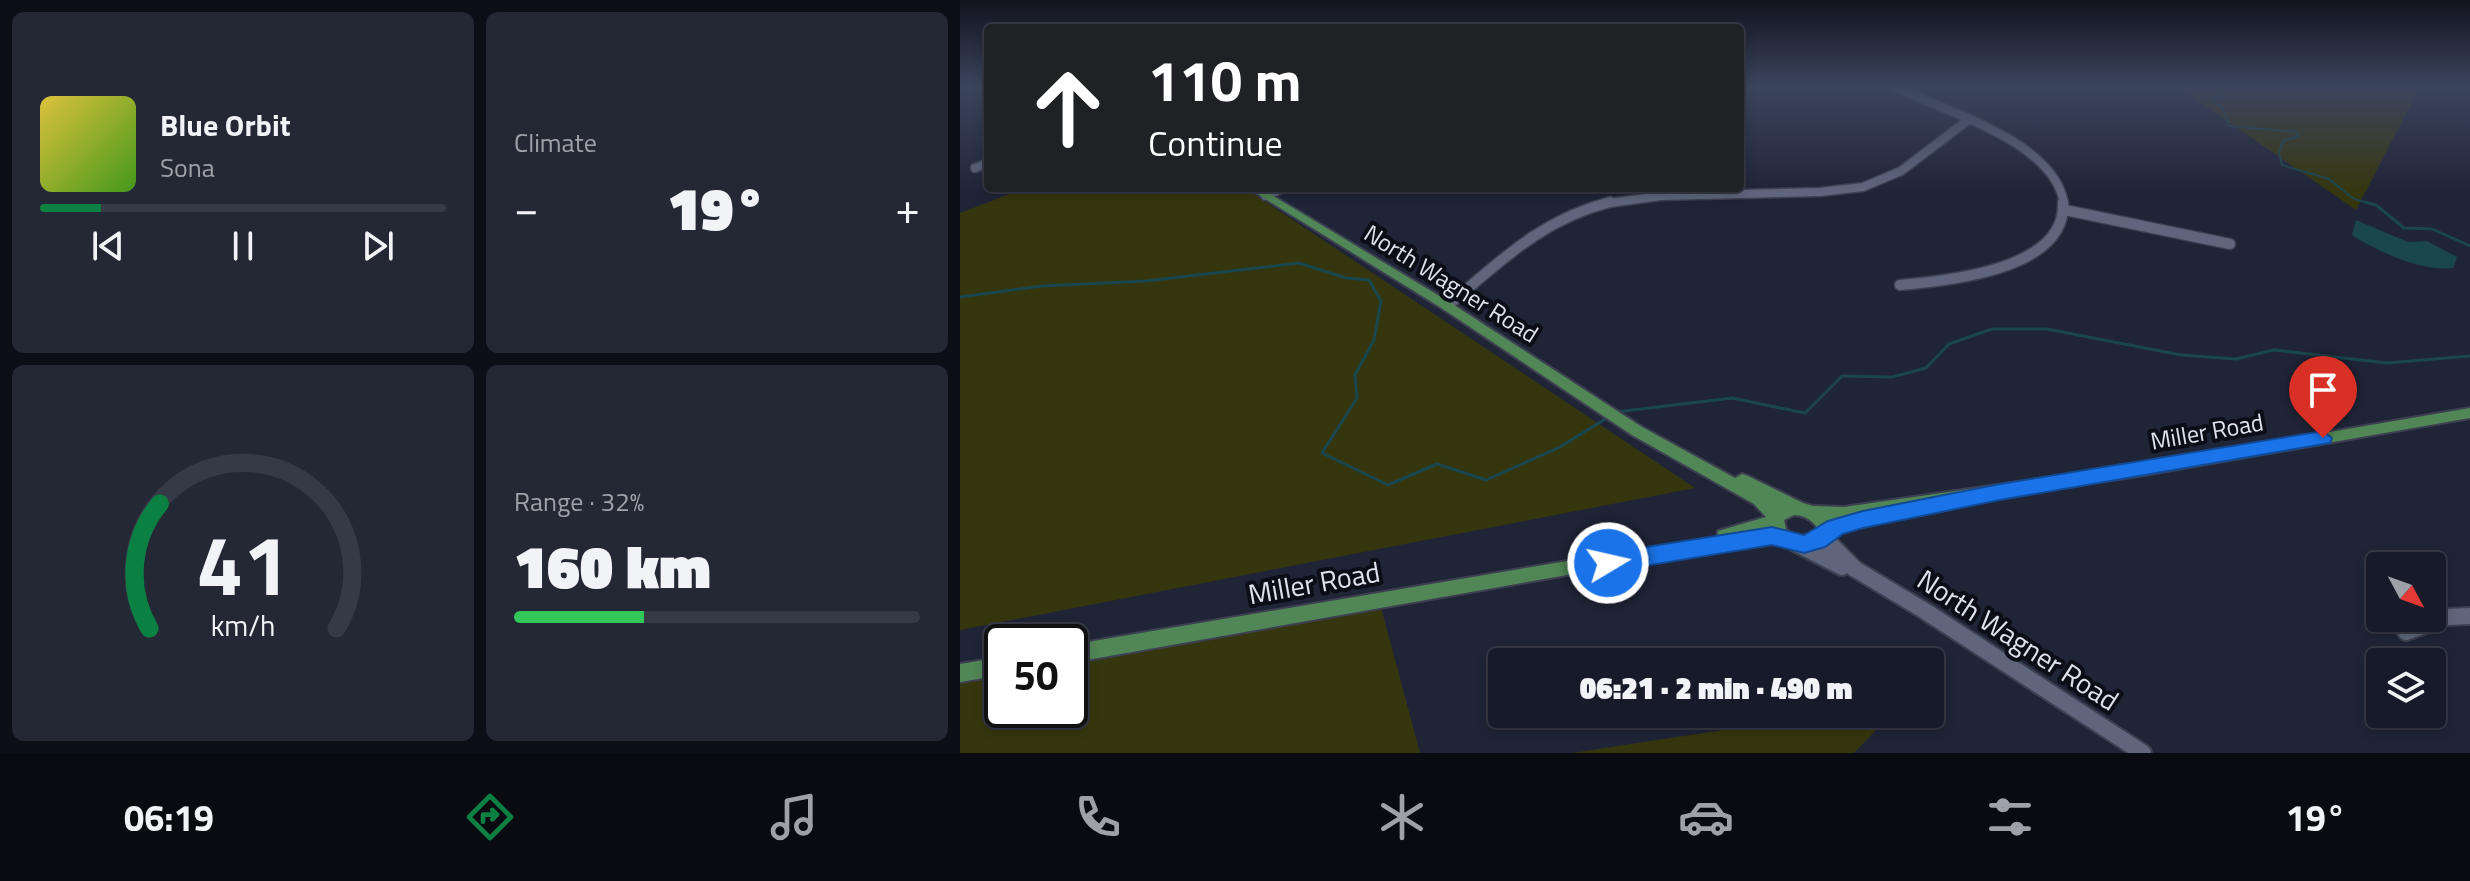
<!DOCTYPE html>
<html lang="en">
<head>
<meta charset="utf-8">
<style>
  body { margin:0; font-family:"Titillium Web",sans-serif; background:#242835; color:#f1f3f6; height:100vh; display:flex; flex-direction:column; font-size:30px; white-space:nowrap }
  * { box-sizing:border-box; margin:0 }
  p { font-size:26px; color:#9ea1a8 }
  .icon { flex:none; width:44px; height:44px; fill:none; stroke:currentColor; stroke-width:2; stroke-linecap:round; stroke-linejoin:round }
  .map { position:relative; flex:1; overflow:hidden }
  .drawer { display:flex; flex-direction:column; gap:12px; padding:12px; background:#0d0f17; width:960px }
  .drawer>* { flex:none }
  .hud { position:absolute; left:24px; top:24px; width:760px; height:168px; border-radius:8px; box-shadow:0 4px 12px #0003,0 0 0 2px #363946; background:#202124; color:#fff; overflow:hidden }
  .needle { width:52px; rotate:131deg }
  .controls { position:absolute; left:1406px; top:552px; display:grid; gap:16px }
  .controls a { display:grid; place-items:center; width:80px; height:80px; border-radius:8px; background:#171b29; box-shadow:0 4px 12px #0003,0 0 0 2px #363946; font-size:40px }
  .speed { position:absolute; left:24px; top:624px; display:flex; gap:16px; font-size:40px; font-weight:700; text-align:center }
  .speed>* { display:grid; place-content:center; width:104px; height:104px; border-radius:50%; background:#171b29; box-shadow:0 4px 12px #0003,0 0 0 2px #363946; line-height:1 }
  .speed .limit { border:4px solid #111; border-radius:12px; background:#fff; color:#111 }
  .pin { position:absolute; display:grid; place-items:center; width:68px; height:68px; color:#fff; margin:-82px -34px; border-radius:50% 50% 50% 0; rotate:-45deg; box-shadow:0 0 8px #0007 }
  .pin .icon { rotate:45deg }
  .me { position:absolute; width:88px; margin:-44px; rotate:81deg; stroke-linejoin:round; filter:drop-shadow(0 0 6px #0008) }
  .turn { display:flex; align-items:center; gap:28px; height:168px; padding:0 32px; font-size:36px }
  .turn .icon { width:104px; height:104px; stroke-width:2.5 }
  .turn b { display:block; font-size:56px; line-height:68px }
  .big { font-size:60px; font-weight:800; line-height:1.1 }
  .drawer .widget { flex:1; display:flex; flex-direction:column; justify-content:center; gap:12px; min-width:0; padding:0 28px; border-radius:12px; background:#242835 }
  .drawer .dial { align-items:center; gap:0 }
  .dial svg { height:208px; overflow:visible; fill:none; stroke:#363946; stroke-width:7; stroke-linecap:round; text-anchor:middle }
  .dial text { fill:#f1f3f6; stroke:none }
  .song { display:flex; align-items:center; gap:24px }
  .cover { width:96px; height:96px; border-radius:12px; background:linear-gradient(135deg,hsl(50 70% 55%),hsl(100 70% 35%)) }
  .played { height:8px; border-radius:4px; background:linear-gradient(90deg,#0b8043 15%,#363946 15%) }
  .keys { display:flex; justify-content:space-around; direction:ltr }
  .heat { display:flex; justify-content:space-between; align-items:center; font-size:44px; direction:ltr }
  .charge { height:12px; border-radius:6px; background:linear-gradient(90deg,#34c759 32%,#363946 0) }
  .drawer .tiles { flex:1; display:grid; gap:12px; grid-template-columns:repeat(2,1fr) }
  .trip { position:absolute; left:528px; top:648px; width:456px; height:80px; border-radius:8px; background:#171b29; box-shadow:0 4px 12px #0003,0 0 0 2px #363946; font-weight:800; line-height:80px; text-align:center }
  .tab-bar { display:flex; height:128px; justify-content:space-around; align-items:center; background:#090b10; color:#9ea1a8 }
  .tab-bar .icon { width:56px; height:56px }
  .tab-bar .on { color:#0b8043 }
  .tab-bar b { font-size:36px; color:#f1f3f6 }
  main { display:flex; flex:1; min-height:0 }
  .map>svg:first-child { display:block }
  .green { fill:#36360e }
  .water { fill:#1a464d }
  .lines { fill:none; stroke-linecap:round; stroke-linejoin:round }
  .stream-far1 { stroke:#1a464d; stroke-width:2 }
  .stream { stroke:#1a464d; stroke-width:3 }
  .minor-far2-casing { stroke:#3c4050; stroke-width:11 }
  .minor-far1-casing { stroke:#3c4050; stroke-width:13 }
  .minor-casing { stroke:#3c4050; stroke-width:20 }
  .major-casing { stroke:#3c4050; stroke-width:4 }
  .minor-far2 { stroke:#5f667c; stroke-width:8 }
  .minor-far1 { stroke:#5f667c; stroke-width:10 }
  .minor { stroke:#5f667c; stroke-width:16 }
  .major { fill:#518656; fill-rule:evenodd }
  .route { fill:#1a73e8; stroke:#114b97; stroke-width:2 }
  .labels { text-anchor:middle; stroke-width:8; stroke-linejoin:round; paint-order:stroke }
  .street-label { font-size:24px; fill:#dee2ef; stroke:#0b0e16 }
  .near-street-label { font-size:28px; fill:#dee2ef; stroke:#0b0e16 }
</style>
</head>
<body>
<main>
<section class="drawer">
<div class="tiles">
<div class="widget">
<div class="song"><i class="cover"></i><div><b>Blue Orbit</b><p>Sona</p></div></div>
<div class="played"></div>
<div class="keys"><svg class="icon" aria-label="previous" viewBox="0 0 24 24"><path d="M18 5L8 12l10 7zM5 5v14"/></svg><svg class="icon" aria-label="pause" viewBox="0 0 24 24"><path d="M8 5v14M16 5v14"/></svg><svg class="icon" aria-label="next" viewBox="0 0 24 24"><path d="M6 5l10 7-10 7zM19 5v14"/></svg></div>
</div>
<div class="widget"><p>Climate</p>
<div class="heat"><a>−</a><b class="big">19°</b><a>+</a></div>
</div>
<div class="widget dial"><svg viewBox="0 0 100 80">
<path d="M14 69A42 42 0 1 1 86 69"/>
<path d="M14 69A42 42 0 0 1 18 21" stroke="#0b8043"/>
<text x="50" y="56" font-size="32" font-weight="700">41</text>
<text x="50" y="72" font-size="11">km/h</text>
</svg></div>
<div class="widget"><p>Range · 32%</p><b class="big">160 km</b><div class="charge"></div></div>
</div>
</section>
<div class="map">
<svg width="1510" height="753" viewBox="0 0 1510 753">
  <rect width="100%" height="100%" fill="#1f2437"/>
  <!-- green -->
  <path class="green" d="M1218,87H1460L1396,210Z
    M65,188H285L735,488L0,630V213Z
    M419,600L460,753H0V675L42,667V710H110V655Z
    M867,714H932L894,753H612Z"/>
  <!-- water -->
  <path class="water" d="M1396,220L1448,242L1467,241L1497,257L1493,268C1462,272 1418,252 1392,235Z"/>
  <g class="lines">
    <!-- stream-far1 -->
    <path class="stream-far1" d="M1257,87L1264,97L1250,99L1263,108L1269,126L1337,132L1338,136L1323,141L1319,153L1322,165L1369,179L1394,199L1412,204"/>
    <!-- stream -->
    <path class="stream" d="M1405,202L1416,205L1444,228L1472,229L1510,246
      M0,297L82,286L186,281L339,263L386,278L409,280L421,301L414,340L395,375L397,398L362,453L428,485L477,464L526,480L600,447L650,416
      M656,412L772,398L845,413L882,376L932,377L966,368L989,344L1032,329H1087L1221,355L1276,359L1314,350L1427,363L1510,356"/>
    <defs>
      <path id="minor-far2" d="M936,87C985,112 1095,141 1104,204
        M15,168L28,163
        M305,196L324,188
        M642,204L701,196L860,192L903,187L941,171L1007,121"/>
      <path id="minor-far1" d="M1105,210L1270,244
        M940,285C987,281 1107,270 1103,202
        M487,306C540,262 580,220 650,202"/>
      <path id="minor" d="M862,536L895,569L965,611L1183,753
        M835,543L882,567
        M1446,632L1487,617L1510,616"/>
      <path id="major" d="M288,188H300L491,303L682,427L775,478L782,474L788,476L843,503L853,506L884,507L1178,465L1510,408V418L1178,476L947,510L913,516L912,524C900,528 885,530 874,536C852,549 845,555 819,543L607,575L110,663V645L607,561L757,539L758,531L806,517L794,504L672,435L483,309ZM834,515C844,515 850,519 856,526V531C846,538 834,537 826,529L824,520Z
        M42,657V675L0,682V664Z"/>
    </defs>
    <!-- minor-far2 casing -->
    <use href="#minor-far2" class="minor-far2-casing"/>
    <!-- minor-far1 casing -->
    <use href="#minor-far1" class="minor-far1-casing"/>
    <!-- minor casing -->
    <use href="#minor" class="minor-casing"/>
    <!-- major casing -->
    <use href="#major" class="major-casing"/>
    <!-- minor-far2 -->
    <use href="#minor-far2" class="minor-far2"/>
    <!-- minor-far1 -->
    <use href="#minor-far1" class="minor-far1"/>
    <!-- minor -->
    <use href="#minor" class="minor"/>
    <!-- major -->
    <use href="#major" class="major"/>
  </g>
  <!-- sky -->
  <linearGradient id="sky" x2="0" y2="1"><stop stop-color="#11141e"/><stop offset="0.45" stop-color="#3c455e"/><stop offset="1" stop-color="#3c455e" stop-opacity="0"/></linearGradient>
  <rect width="1510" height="193" fill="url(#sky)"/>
  <!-- route -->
  <path class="route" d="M1363,431L1372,438L1370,443L1040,500L903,528L883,534L865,547L844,553L812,545L648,572L640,569L637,563L640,556L648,553L812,527L844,535L868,521L903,511L1040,484Z"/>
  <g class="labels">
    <!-- street labels -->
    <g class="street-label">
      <text transform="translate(491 284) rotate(32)" y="8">North Wagner Road</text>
      <text transform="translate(1247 432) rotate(-10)" y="8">Miller Road</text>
    </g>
    <!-- near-street labels -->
    <g class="near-street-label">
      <text transform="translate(354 583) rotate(-10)" y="10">Miller Road</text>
      <text transform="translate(1058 640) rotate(33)" y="10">North Wagner Road</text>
    </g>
  </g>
</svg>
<div class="controls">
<a><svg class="needle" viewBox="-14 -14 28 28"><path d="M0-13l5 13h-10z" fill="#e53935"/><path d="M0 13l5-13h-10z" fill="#9ea1a8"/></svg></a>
<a><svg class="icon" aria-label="layers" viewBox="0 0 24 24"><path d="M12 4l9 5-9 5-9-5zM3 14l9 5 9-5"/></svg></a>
</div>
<div class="speed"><div class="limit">50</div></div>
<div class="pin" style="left:1363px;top:438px;background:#d93025"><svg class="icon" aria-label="arrive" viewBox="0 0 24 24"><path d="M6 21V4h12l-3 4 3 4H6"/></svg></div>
<svg class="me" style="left:648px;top:563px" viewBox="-20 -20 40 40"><circle r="17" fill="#1a73e8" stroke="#fff" stroke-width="3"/><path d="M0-11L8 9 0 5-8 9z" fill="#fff"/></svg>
<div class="trip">06:21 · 2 min · 490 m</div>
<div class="hud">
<div class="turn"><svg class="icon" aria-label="ahead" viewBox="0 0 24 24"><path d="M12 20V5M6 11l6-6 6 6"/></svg><div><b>110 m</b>Continue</div></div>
</div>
</div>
</main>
<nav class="tab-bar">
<b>06:19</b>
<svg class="icon on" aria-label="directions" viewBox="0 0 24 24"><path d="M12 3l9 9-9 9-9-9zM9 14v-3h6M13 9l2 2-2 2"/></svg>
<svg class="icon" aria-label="music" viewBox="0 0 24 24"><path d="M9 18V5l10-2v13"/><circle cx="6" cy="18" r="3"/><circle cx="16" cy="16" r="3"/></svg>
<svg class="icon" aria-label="phone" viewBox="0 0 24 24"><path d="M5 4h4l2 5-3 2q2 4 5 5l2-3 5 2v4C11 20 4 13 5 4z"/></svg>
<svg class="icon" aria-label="climate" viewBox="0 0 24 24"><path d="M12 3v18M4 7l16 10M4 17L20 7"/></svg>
<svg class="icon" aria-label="car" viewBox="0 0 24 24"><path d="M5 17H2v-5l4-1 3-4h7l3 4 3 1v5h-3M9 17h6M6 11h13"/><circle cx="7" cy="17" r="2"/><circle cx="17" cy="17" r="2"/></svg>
<svg class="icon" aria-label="filters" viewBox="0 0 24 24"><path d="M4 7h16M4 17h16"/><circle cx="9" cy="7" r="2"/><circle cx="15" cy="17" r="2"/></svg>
<b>19°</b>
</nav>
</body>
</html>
